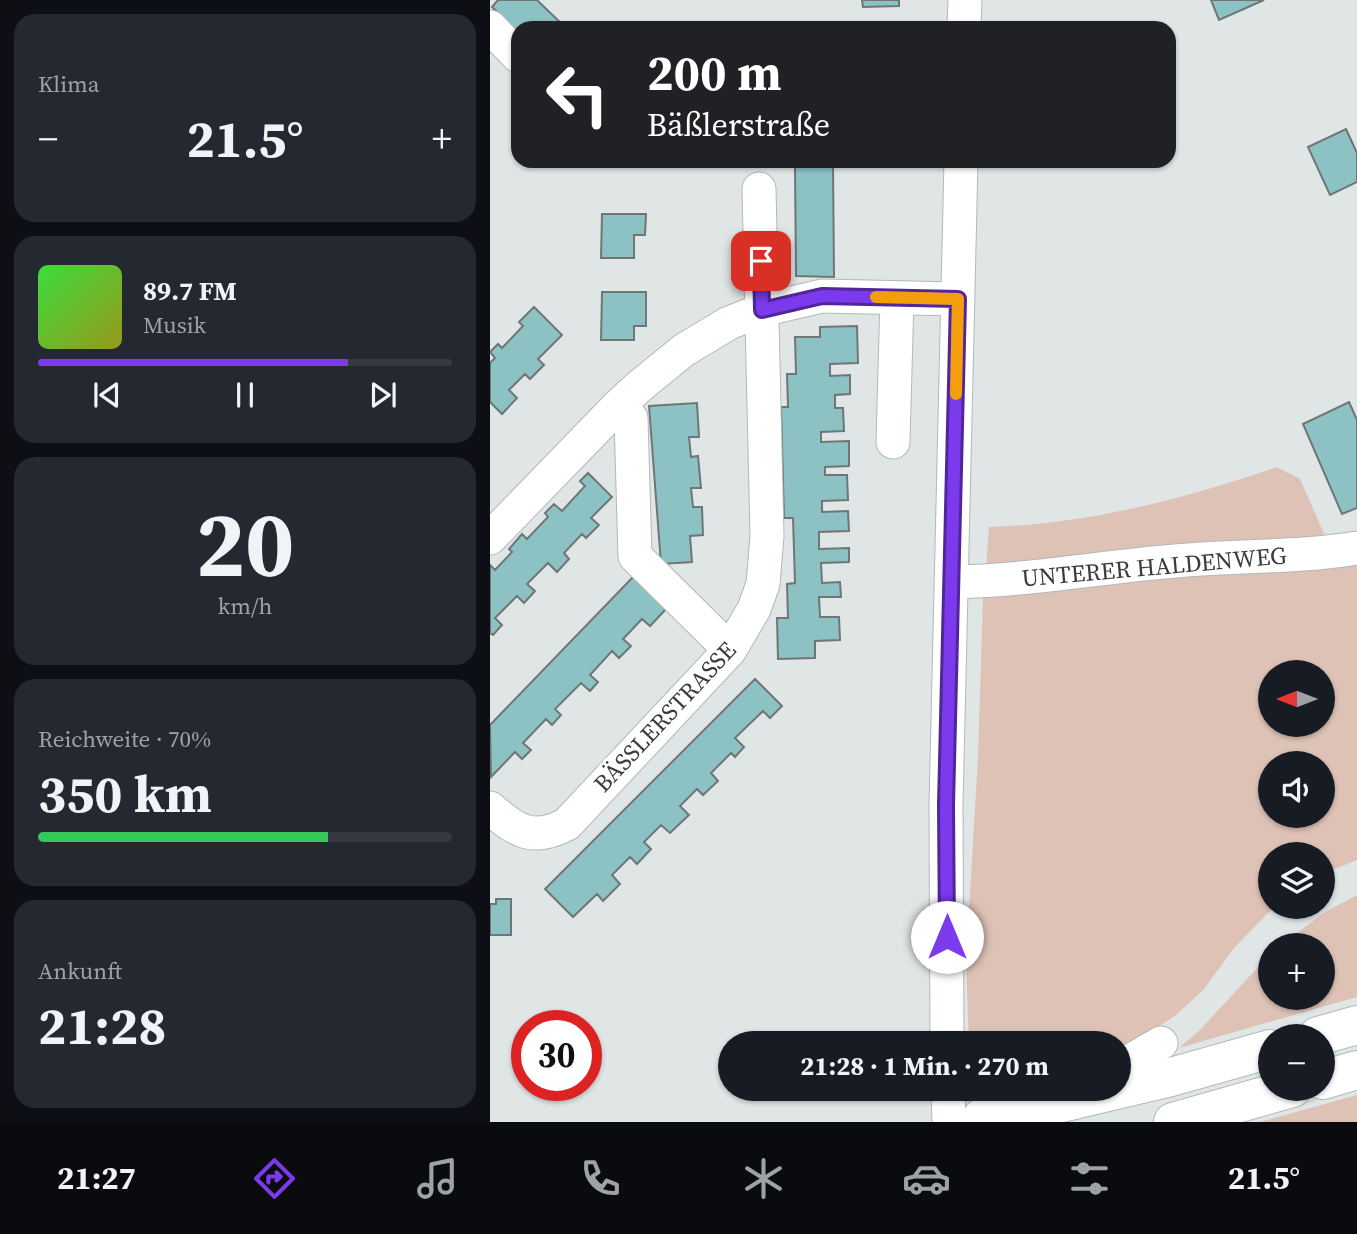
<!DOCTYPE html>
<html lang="de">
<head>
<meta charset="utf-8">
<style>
  body { margin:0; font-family:"Source Serif 4",serif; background:#242831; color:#f1f3f6; height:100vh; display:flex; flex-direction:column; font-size:26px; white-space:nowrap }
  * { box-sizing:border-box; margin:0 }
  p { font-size:23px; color:#9ea1a6 }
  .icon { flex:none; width:38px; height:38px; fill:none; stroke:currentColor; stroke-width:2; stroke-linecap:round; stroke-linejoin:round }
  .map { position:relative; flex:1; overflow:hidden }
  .details { display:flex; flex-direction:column; gap:14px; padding:14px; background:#0d0f14; width:490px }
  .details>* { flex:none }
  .hud { position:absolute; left:21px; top:21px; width:665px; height:147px; border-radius:21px; box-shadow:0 2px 5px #0004; background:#202124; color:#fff; overflow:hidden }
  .needle { width:46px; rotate:270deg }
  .tools { position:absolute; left:768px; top:660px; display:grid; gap:14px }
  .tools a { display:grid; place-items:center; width:77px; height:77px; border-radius:50%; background:#171b24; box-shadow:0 2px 5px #0004; font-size:35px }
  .speed { position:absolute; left:21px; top:1010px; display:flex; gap:14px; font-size:35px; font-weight:700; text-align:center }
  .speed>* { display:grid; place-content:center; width:91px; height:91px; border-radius:50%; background:#171b24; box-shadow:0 2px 5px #0004; line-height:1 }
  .speed .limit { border:10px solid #d22; background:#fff; color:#111 }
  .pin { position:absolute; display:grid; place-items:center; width:60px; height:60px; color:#fff; margin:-30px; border-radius:14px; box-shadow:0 4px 10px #0006 }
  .me { position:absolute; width:77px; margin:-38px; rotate:0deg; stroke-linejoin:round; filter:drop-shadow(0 0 5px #0008) }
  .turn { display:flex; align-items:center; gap:24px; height:147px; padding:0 21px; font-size:32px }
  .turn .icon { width:91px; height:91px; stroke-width:2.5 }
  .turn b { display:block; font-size:49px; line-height:60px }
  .big { font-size:52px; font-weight:700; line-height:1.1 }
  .details .widget { flex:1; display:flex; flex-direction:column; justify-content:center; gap:10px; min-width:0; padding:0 24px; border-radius:21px; background:#242831 }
  .details .dial { align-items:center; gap:0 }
  .dial b { font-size:91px; line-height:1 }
  .song { display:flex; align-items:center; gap:21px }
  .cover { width:84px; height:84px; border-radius:10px; background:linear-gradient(135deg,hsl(120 70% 55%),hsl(60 70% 35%)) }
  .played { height:7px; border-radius:4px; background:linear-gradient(90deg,#7c3aed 75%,#363941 75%) }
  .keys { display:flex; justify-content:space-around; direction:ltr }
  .heat { display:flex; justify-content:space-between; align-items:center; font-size:38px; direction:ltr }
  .charge { height:10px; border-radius:5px; background:linear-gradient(90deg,#34c759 70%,#363941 0) }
  .trip { position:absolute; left:228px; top:1031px; width:413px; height:70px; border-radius:35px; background:#171b24; box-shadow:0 2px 5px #0004; font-weight:700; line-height:70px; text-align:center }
  .tab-bar { display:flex; height:112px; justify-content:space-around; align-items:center; background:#090b0e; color:#9ea1a6 }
  .tab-bar .icon { width:49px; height:49px }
  .tab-bar .on { color:#7c3aed }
  .tab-bar b { font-size:32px; color:#f1f3f6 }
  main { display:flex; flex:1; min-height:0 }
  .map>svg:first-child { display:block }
  .green { fill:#dec2b6; fill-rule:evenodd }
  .building { fill:#8dc2c4; stroke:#707575; stroke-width:2 }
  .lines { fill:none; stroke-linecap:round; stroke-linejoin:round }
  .minor-casing { stroke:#b2b8b8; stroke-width:35 }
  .highway-casing { stroke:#b2b8b8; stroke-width:40 }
  .minor { stroke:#fff; stroke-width:33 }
  .highway { stroke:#fff; stroke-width:38 }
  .route-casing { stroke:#51269a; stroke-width:18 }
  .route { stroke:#7c3aed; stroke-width:12 }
  .slow { stroke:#f59e0b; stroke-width:12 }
  .labels { text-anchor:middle; stroke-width:6; stroke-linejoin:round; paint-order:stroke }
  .street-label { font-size:24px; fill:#3a3d3d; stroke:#fff }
</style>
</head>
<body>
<main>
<section class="details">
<div class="widget"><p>Klima</p>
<div class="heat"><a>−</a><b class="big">21.5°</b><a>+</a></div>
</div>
<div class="widget">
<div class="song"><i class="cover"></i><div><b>89.7 FM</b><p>Musik</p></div></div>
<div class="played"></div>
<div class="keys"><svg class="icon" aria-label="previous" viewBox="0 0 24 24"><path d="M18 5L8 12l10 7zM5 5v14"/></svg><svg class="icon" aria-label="pause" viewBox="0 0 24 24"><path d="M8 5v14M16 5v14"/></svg><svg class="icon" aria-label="next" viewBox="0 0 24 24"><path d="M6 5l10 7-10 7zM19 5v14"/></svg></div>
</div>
<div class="widget dial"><b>20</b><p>km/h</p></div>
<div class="widget"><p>Reichweite · 70%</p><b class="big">350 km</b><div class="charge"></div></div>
<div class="widget"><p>Ankunft</p><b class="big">21:28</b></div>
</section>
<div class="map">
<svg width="867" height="1122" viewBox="0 0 867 1122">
  <rect width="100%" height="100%" fill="#e0e6e6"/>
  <!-- green -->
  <path class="green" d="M787,467L810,479L837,540L496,569L499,527C599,524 693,499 787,467Z
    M867,564V860L833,874V854H780V906L784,907L744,948L714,989L686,1015L650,1039L628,1049V1043H479L476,962L488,757L493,595L747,572L783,573ZM780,672H833V724H780ZM780,763H833V816H780Z
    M867,895V997L689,1048L710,1030L780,954V998H833V945H790L837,911Z
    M867,1095V1122H770Z"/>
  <!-- building -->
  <path class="building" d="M8,0H47L76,28H28V33L2,7Z
    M372,0H409V6L373,7Z
    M721,0H774L729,20Z
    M856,129L867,153V182L840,195L818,147Z
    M301,161H338L343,164L344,277L306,276L305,166Z
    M112,214H156L155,235H144V258H111Z
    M112,292H156V326H144V340H111Z
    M44,307L72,335L48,359L54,365L40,379L35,374L19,390L27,398L12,414L0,402V363L5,358L0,352L8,344L12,348L33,326L29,322Z
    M367,326L368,363L340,364V376L360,375V394L345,395V408H353L354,431L331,432V442L359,441V466L335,467V475H357L358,500L332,501V512L358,511L359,531L329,532V549L359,548V562L331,563L332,583L350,582L351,597H329L330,617H349L350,640L325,641V658L288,659L287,618H298L297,584L305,583L303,518H294L291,407H298L297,374H306L305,337H330V327Z
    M859,402L867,420V508L852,514L813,424Z
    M207,403L209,437H199L201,457L208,456L211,488H201L203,507H212L213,535L200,536L202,562L171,564L159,406Z
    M98,473L122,497L101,518L109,525L96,538L92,534L74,553L79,559L67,572L58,563L37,584L45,591L34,603L27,596L5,618L12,625L3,635L0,633V565L5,570L22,552L19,549L32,534L37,539L58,517L55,513L64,504L72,511L95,486L90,481Z
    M144,576L177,608L160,626L152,619L133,639L141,646L129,658L122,651L100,675L108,682L100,691L91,683L65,709L71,715L62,725L56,719L33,743L41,750L32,759L25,752L1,777L0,725Z
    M265,679L292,706L280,718L273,711L245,738L254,747L245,757L241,753L221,773L228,781L213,795L207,789L190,806L199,815L180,833L171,825L154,842L161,849L147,864L140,857L122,875L130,884L113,901L107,894L83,917L55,889Z
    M6,899H21V935H0V904H6Z"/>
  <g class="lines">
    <defs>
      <path id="minor" d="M0,27L28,56
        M474,28L475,0
        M128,406L141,418L145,556L240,650
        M403,442L407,298
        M0,538L128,406L151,385L194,350L239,323L272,310L332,296L468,299
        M461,582C536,581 611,567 685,561C746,555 807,558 867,548
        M0,808C27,832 43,842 77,824L240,650L264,609L273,584L277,536L269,189
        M457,1043L456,805L471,161
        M628,1068L671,1043
        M458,1088L459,1122
        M490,1116L523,1095L547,1088"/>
      <path id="highway" d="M828,1036L867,1025
        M833,1080L867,1070
        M491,1122L681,1077L780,1049
        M683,1122L802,1088"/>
    </defs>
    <!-- minor casing -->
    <use href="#minor" class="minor-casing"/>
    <!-- highway casing -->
    <use href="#highway" class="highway-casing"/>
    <!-- minor -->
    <use href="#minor" class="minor"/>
    <!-- highway -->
    <use href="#highway" class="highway"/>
  </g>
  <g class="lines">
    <defs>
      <path id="route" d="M271,261L272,310L332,296L468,299L456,805L457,937"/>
    </defs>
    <!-- route casing -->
    <use href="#route" class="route-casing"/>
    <!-- route -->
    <use href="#route" class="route"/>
    <!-- slow -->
    <path class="slow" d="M386,297L468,299L466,394"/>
  </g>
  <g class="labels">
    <!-- street labels -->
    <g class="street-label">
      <text transform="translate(664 567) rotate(-5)" y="8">UNTERER HALDENWEG</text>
      <text transform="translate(175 717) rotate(-47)" y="8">BÄSSLERSTRASSE</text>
    </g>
  </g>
</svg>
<div class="tools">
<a><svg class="needle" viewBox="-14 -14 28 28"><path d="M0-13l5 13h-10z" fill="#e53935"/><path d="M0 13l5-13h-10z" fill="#9ea1a6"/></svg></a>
<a><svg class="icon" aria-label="sound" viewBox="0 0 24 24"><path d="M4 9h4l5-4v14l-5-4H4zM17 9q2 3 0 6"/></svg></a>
<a><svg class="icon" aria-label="layers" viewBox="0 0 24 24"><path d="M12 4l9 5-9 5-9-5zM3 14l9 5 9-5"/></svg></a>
<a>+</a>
<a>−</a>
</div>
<div class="speed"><div class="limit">30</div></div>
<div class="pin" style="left:271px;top:261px;background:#d93025"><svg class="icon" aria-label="arrive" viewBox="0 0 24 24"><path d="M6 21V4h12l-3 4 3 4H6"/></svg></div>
<svg class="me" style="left:457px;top:937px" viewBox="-20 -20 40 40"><circle r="19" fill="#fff"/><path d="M0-13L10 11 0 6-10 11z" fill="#7c3aed"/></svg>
<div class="trip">21:28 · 1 Min. · 270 m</div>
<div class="hud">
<div class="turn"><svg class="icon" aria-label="left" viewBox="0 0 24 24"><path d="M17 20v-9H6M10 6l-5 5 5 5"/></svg><div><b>200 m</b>Bäßlerstraße</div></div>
</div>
</div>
</main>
<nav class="tab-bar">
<b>21:27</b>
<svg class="icon on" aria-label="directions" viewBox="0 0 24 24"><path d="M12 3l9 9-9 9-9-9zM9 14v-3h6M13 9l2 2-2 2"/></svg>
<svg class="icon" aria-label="music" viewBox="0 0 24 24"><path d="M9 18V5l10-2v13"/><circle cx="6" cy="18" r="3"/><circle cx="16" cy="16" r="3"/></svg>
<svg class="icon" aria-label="phone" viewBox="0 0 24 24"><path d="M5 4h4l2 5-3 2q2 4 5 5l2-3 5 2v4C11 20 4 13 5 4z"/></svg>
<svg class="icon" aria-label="climate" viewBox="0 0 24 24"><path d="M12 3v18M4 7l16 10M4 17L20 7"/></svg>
<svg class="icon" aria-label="car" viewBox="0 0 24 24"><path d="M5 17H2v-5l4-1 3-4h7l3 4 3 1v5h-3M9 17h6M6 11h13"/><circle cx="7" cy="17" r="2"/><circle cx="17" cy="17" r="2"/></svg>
<svg class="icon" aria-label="filters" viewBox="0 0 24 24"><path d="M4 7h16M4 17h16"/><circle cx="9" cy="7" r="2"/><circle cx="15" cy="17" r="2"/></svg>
<b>21.5°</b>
</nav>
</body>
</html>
